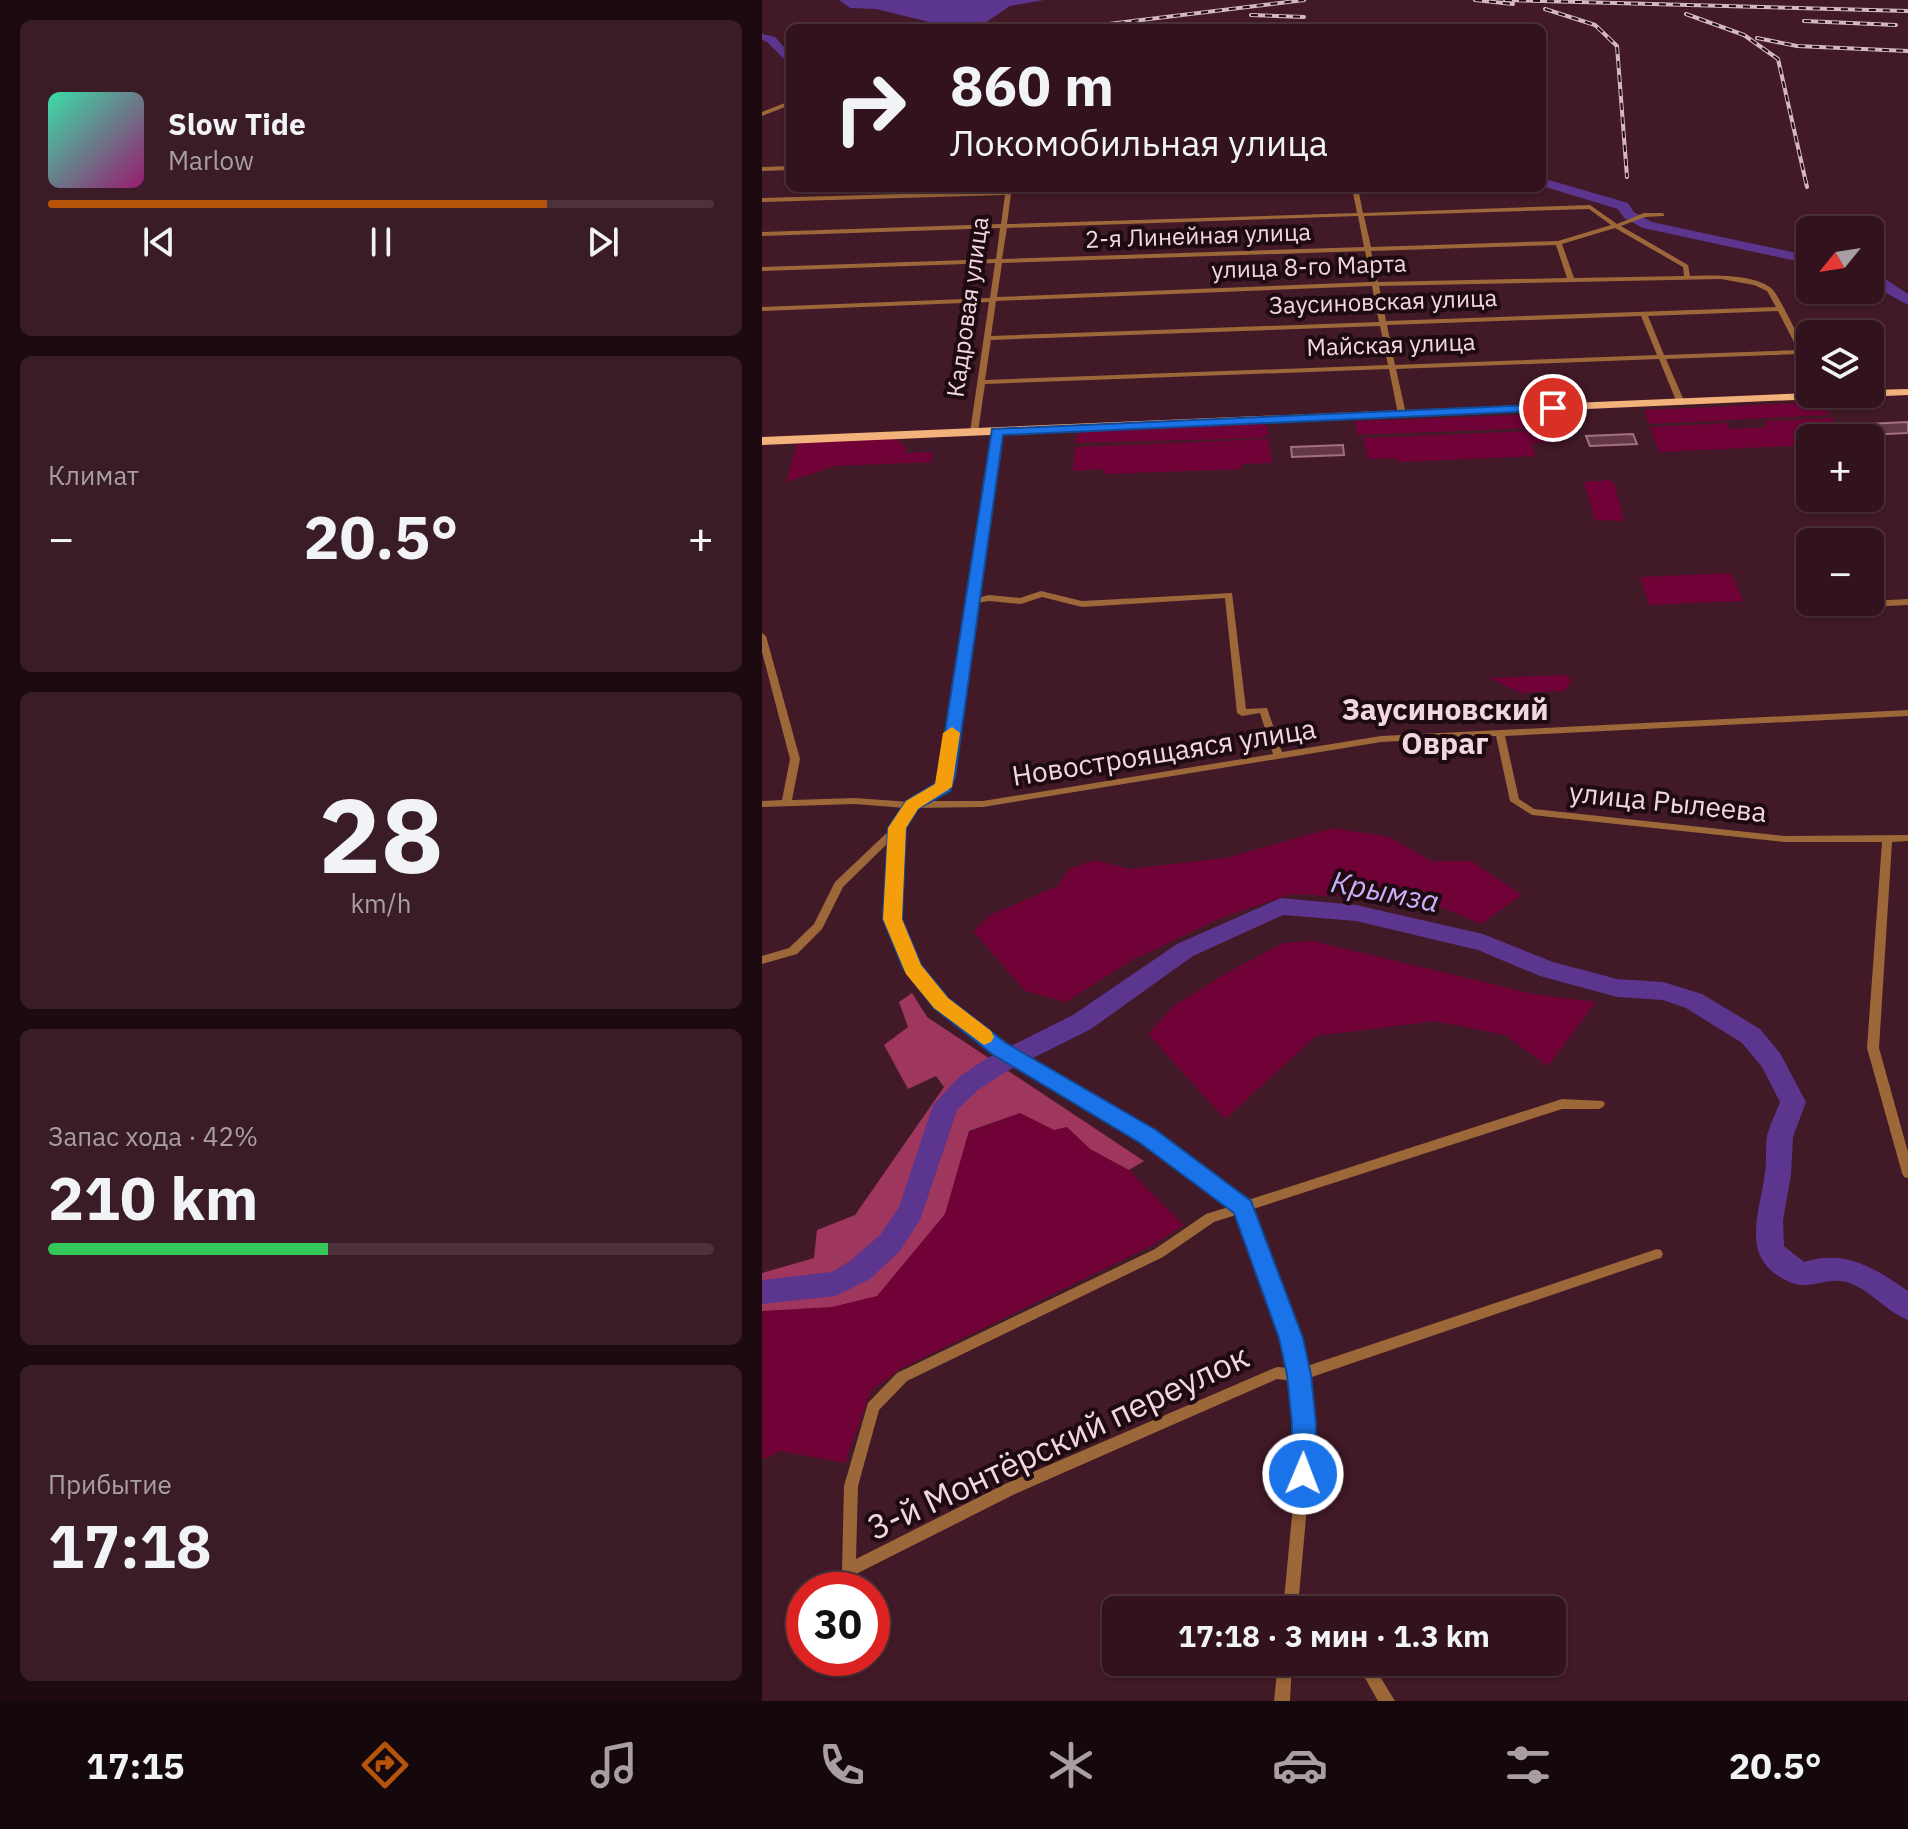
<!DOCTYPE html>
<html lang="ru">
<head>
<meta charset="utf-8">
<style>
  body { margin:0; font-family:"IBM Plex Sans",sans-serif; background:#3a1c26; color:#f1f3f6; height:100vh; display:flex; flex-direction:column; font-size:30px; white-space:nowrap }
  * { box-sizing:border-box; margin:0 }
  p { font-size:26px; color:#a89ea4 }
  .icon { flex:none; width:44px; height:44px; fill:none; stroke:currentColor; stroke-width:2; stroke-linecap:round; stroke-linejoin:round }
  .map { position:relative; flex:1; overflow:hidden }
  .sheet { display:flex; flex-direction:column; gap:20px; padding:20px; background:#1c0a10; width:762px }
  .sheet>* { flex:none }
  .guide { position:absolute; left:24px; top:24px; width:760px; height:168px; border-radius:12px; box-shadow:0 2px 6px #0004,0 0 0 2px #4d323b; background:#32131d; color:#f1f3f6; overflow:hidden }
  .needle { width:52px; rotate:240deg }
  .fabs { position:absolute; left:1034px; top:216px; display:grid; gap:16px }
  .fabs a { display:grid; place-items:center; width:88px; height:88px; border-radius:12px; background:#32131d; box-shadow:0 2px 6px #0004,0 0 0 2px #4d323b; font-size:40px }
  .speed { position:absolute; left:24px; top:1572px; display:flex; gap:16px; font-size:40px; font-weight:700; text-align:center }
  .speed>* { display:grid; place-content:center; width:104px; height:104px; border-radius:50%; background:#32131d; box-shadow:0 2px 6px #0004,0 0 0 2px #4d323b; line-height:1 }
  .speed .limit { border:12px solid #d22; background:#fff; color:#111 }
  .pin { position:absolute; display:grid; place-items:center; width:68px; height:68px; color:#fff; margin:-34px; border:4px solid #fff; border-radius:50%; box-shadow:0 2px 8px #0007 }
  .me { position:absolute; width:88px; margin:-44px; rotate:1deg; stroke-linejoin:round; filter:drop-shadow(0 0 6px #0008) }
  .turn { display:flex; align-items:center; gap:28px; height:168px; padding:0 32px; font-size:36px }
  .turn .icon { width:104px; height:104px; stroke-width:2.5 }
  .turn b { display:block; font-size:56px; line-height:68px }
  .big { font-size:60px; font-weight:800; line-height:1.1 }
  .sheet .tile { flex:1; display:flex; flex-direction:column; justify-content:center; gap:12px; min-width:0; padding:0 28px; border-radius:12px; background:#3a1c26 }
  .sheet .dial { align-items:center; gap:0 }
  .dial b { font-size:104px; line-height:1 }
  .song { display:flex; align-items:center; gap:24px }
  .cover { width:96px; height:96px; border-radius:12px; background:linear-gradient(135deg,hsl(160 70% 55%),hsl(320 70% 35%)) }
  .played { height:8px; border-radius:4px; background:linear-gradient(90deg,#b45309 75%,#4d323b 75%) }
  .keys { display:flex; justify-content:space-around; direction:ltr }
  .heat { display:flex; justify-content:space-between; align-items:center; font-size:44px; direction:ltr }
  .charge { height:12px; border-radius:6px; background:linear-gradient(90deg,#34c759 42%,#4d323b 0) }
  .trip { position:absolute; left:340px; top:1596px; width:464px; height:80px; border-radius:12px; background:#32131d; box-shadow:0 2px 6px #0004,0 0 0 2px #4d323b; font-weight:800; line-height:80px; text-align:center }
  .tabs { display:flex; height:128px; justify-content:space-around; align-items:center; background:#14080c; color:#a89ea4 }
  .tabs .icon { width:56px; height:56px }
  .tabs .current { color:#b45309 }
  .tabs b { font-size:36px; color:#f1f3f6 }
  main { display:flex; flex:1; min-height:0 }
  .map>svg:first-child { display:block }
  .green { fill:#710238 }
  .forest { fill:#9f365d }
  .water { fill:#5c358f }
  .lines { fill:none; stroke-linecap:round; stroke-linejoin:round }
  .river { fill:#5c358f; fill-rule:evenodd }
  .building { fill:#643745; stroke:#a2707f; stroke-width:2 }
  .minor { fill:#9c6739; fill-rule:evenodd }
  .primary { fill:#f3b17b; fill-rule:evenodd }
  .rail-casing { stroke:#d6b7c0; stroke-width:4 }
  .rail { stroke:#1d0b11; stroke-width:2; stroke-dasharray:7; stroke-linecap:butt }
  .route { fill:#1a73e8; stroke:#114b97; stroke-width:2 }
  .slow { fill:#f59e0b }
  .labels { text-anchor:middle; stroke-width:8; stroke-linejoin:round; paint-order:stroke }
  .far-street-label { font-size:24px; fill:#f3d6de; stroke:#1d0b11 }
  .street-label { font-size:28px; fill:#f3d6de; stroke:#1d0b11 }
  .neighbourhood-label { font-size:30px; font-weight:bold; fill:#f3d6de; stroke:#1d0b11 }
  .water-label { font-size:30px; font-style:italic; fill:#cab0f9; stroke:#1d0b11 }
  .near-street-label { font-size:34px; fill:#f3d6de; stroke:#1d0b11 }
</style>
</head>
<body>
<main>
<section class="sheet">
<div class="tile">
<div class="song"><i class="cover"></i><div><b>Slow Tide</b><p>Marlow</p></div></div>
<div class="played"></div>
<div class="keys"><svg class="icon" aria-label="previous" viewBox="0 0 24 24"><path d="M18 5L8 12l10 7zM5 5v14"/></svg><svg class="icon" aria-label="pause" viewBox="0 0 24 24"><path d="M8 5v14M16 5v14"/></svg><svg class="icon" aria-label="next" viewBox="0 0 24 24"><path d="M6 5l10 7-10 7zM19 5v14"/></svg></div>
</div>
<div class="tile"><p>Климат</p>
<div class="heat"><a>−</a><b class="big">20.5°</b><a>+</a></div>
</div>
<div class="tile dial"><b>28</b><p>km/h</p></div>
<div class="tile"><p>Запас хода · 42%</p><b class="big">210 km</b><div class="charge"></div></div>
<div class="tile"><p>Прибытие</p><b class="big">17:18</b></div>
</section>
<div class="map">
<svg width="1146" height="1701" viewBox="0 0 1146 1701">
  <rect width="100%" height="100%" fill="#421927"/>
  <!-- green -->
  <path class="green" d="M1054,402L1068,415L887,424L882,410Z
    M787,414L792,427L595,435L593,421Z
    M1070,418L1082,438H1048V445L897,452L888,427L965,423L968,429L1005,427L1003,421Z
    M501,424L506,427V435L499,438L313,443L315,434L320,431Z
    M792,430L796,442L770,443L773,456L636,462L635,458L606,459L601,438Z
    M133,438L144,447L143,453L171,452L169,462L73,466L24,482L35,443Z
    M507,439L510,463L480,464V469L342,474V469L311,471L313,447Z
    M848,480L852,483L862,521L833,520L822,482Z
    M969,573L981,601L887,605L878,577Z
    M806,675L809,683L802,691L759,693L728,678Z
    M571,828L627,837L669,861H709L760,895L719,924L676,906L616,898L529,894L457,919L370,960L304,1002L263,991L211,931L230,914L296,886L307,869L333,860L367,869L463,858Z
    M551,941L771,994L834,1002L786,1066L743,1035L673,1021L554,1036L463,1119L386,1034L413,1005L468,971L522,943Z
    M258,1113L292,1130L305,1127L328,1149L367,1170L422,1225L389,1246L138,1369L109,1391L83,1463L18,1451L0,1460V1311L70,1307L183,1214L207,1132Z"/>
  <!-- forest -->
  <path class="forest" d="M150,993L165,1017L382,1161L367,1170L328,1149L305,1127L292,1130L258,1113L207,1131L183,1214L115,1296L70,1307L0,1311V1273L52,1258L55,1230L93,1215L182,1087L174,1076L146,1089L122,1045L146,1027L137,1002Z"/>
  <!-- water -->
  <path class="water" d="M77,0H282L248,6L223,23L192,28L114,9L88,8Z"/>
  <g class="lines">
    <!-- river -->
    <path class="river" d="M0,34L13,37L28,54V65L5,42L0,40Z
      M780,178L866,203L872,212L890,222L1048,256V264L881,228L862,218L856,209L780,186Z
      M1108,275L1123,279L1146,294V305L1108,284Z
      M519,898L594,905L721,934L791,962L855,979L901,982L940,994L998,1029L1018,1053L1044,1102L1031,1137L1029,1175L1021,1220L1022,1246L1042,1262C1083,1249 1113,1268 1146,1291V1320C1123,1311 1107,1288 1084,1282C1065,1277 1048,1290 1030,1283C976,1261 997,1217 1003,1173C1005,1161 1003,1148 1005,1136C1008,1124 1014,1113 1018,1102L1000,1067L980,1043L924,1008L901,1000L855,997L778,976L716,950L594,921L521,915L431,956L329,1029L245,1071L216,1090L195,1110L158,1220L138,1251L108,1279L74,1296L0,1304V1280L70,1272L88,1261L118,1235L137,1207L171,1105L198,1076L227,1057L311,1015L415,944Z"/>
  </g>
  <!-- building -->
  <path class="building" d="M1146,422V433L1124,434H1111L1105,424Z
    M871,434L875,444L828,446L824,436Z
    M581,445L582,455L530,457L529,447Z"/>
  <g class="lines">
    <!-- minor -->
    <path class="minor" d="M28,101V105L0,116V112Z
      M28,166V170L0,171V167Z
      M247,188L250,191L403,188L400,190L249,194L245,224L595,213L590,188H596L601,213L828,205L855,224L882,213H900L902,214V216L883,217L859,226L926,265L928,276C949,275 992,274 1009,288C1017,294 1041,347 1048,360V369L1044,367L1038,354L904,359L923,403L919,405L915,403L897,359L634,369L644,414L640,416L636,414L627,369L223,384L216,432L212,434L208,432L227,302L0,311V307L228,298L233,263L0,271V267L234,259L238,228L0,236V232L239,224L243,195L0,202V198L244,191ZM827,209L849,225L796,241L609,247L602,216ZM596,216L602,247L240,259L245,228ZM853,228L921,267L922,276L812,278L800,244ZM794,245L805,278L616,282L609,251ZM603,251L609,282L235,297L240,263ZM959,279L992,285L1005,291L1014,307L624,321L617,286ZM610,286L617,322L229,336L234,301ZM1016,311L1036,350L902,355L886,316ZM879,316L895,355L633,365L625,325ZM618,326L626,365L223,380L229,340Z
      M232,430H235L239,432L215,598L227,595L258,598L279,591L320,601L470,593L484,709L505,708L520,752L619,736L1146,710V716L743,736L757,799L772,809L1023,836L1146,835V841L1130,842L1117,1048L1146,1152V1178L1142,1177L1140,1173L1105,1048L1120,842H1023L770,815L748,801L734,736L619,742L221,807L153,808L140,828L136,919L156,966L183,1000L241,1045L390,1134L483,1201L800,1099L841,1101L843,1104L841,1107L837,1109H800L488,1210L535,1338L542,1367L895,1249L899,1250L901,1254L899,1258L895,1259L544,1379L549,1423L548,1474L537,1595C557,1595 567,1589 576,1610H521L534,1474L535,1423L531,1381L515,1379L253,1494L92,1575L87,1577L82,1575L80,1570L82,1486L106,1403L135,1373L393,1249L444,1214L470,1206L382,1140L233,1051L175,1006L147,971L126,919L130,839L81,887L60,929L35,954L0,964V956L27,948L52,924L73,882L132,826L143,808L93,804L0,807V801L20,800L28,759L0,652V633L4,636L38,759L30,800L93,798L148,802L178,785ZM280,597L320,607L463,598L475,713L480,716L498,713L511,754L221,801H164L185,789L190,777L214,603L227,601L259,604ZM477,1214L523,1338L529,1368L515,1367L510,1369L243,1484L94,1559L96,1486L117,1410L145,1381L401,1257L452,1222Z
      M1035,543H1041L1048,557V568L1044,566L1034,545Z
      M1146,599V605L1068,609L1065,608L1062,602L1071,603Z
      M516,1662H530L528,1701H512Z
      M594,1662H609L633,1701H616Z"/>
    <!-- primary -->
    <path class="primary" d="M1146,389V395L0,445V437L1048,393L1108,394V390Z"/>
    <defs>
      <path id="rail" d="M713,0L751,4
        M743,0L1146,11
        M783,9L833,25L855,46L865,177
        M924,14L982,35L1016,59L1045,187
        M489,15L542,17
        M1042,21L1134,25
        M407,25L495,28
        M314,28L542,0
        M995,38L1035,46L1146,51"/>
    </defs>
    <!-- rail casing -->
    <use href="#rail" class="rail-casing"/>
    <!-- rail -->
    <use href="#rail" class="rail"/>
  </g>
  <!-- route -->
  <path class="route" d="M791,404L795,405V410L241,435L193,777L188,791L156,809L144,828L140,919L159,965L186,998L244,1043L394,1130L489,1201L541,1338L549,1375L554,1423L553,1474L550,1483L541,1486L532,1483L529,1474L530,1423L525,1375L517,1338L472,1213L378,1143L230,1054L172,1008L141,968L121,919L126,828L144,801L174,783L176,777L230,429Z"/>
  <!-- slow -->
  <path class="slow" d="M190,727L198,733L190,787L156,809L144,828L140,919L159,965L186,998L229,1031L232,1037L229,1042L222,1045L172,1008L144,974L121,919L126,828L144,801L173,784L181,733Z"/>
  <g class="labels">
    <!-- far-street labels -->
    <g class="far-street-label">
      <text transform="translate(436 236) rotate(-2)" y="8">2-я Линейная улица</text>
      <text transform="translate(547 267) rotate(-2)" y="8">улица 8-го Марта</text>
      <text transform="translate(621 302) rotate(-2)" y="8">Заусиновская улица</text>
      <text transform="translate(206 307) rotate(-82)" y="8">Кадровая улица</text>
      <text transform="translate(629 345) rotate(-2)" y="8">Майская улица</text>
    </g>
    <!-- street labels -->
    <g class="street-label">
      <text transform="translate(402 752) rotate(-9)" y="10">Новостроящаяся улица</text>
      <text transform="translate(906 802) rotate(6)" y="10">улица Рылеева</text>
    </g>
    <!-- neighbourhood labels -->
    <g class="neighbourhood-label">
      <text x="683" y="720">Заусиновский<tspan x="683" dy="34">Овраг</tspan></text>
    </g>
    <!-- water labels -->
    <g class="water-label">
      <text transform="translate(623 892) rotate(11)" y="10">Крымза</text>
    </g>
    <!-- near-street labels -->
    <g class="near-street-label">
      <text transform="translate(296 1442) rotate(-25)" y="12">3-й Монтёрский переулок</text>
    </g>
  </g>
</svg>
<div class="fabs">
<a><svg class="needle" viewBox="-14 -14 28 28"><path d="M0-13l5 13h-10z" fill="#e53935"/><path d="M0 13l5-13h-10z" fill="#a89ea4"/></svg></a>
<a><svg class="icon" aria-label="layers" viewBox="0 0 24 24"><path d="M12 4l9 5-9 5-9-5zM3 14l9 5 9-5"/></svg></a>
<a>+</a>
<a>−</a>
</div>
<div class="speed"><div class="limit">30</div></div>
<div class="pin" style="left:791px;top:408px;background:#d93025"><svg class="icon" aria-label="arrive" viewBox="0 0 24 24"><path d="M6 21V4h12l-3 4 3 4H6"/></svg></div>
<svg class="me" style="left:541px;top:1474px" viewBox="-20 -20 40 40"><circle r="17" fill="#1a73e8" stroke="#fff" stroke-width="3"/><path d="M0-11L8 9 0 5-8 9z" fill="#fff"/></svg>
<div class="trip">17:18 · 3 мин · 1.3 km</div>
<div class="guide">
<div class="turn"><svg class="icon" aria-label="right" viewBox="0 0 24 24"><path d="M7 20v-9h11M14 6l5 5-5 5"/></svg><div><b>860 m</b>Локомобильная улица</div></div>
</div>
</div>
</main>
<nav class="tabs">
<b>17:15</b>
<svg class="icon current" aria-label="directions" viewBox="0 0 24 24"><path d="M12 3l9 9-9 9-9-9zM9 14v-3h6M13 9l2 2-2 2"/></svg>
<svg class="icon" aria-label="music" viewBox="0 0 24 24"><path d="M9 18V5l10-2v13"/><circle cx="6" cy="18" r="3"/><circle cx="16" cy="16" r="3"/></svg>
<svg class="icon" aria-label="phone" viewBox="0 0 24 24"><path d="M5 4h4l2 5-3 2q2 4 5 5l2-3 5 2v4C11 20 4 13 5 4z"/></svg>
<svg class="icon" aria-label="climate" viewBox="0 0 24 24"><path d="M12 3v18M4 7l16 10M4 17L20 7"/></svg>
<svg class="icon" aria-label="car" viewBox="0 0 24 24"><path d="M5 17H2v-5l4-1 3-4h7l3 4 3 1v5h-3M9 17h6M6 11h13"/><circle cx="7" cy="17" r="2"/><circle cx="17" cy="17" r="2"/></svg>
<svg class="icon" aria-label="filters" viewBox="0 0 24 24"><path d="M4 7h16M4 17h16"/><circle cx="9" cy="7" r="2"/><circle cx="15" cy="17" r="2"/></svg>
<b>20.5°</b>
</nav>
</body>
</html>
